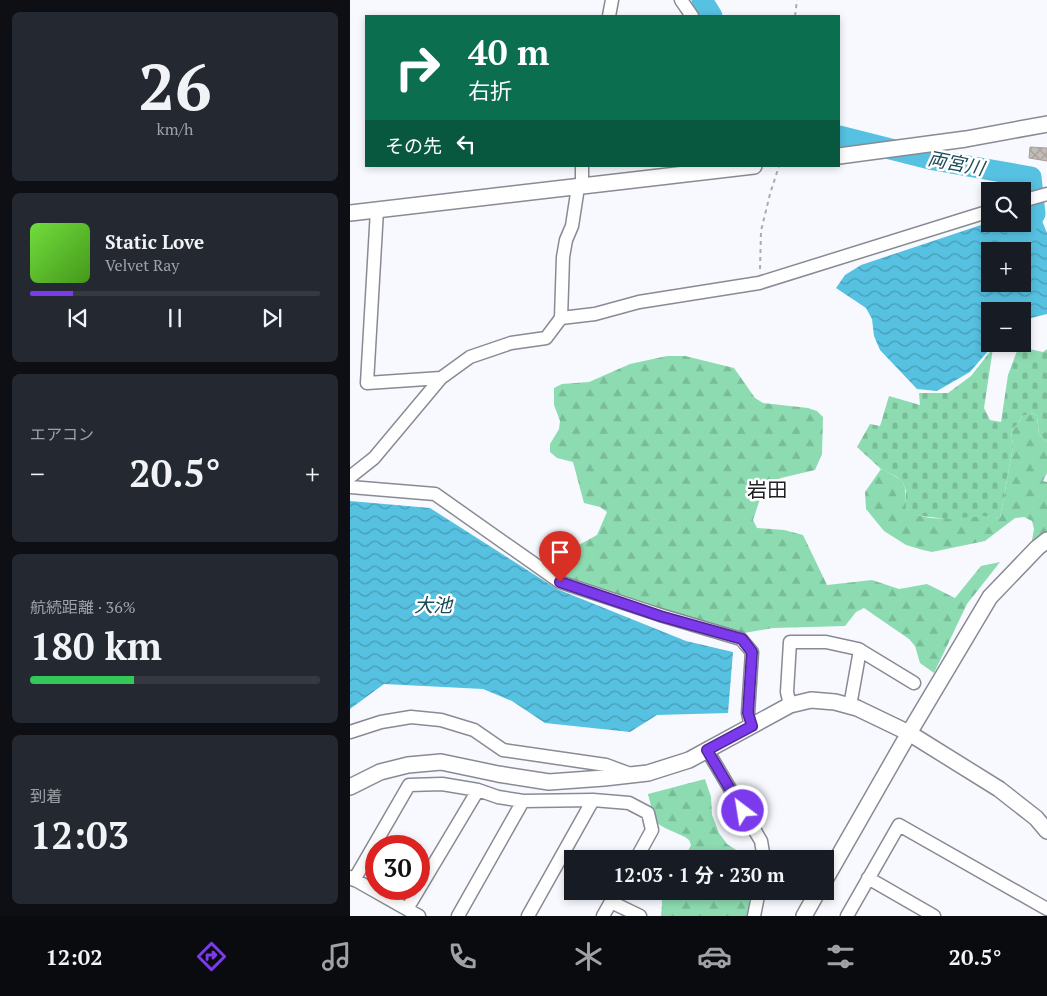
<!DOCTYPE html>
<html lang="ja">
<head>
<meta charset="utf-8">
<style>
  body { margin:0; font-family:"PT Serif","Noto Sans JP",serif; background:#242831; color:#f1f3f6; height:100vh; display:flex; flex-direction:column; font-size:19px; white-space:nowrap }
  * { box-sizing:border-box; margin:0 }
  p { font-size:16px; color:#9ea1a6 }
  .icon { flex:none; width:28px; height:28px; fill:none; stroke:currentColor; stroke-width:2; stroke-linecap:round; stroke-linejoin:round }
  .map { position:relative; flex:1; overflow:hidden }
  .sheet { display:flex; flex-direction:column; gap:12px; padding:12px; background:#0d0f14; width:350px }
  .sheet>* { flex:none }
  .top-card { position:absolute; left:15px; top:15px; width:475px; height:152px; border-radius:0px; box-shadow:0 2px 8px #0003; background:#0b6e4f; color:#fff; overflow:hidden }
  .tools { position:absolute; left:631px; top:182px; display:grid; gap:10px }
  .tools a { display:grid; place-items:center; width:50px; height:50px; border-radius:0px; background:#171b24; box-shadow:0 2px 8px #0003; font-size:25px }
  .speed { position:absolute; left:15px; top:835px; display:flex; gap:10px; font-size:25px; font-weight:700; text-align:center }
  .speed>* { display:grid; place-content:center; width:65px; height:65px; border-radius:50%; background:#171b24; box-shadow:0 2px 8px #0003; line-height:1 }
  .speed .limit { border:8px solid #d22; background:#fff; color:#111 }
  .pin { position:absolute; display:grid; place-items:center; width:42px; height:42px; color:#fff; margin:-51px -21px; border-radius:50% 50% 50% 0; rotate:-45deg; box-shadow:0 0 5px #0007 }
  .pin .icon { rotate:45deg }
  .me { position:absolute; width:55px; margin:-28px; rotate:329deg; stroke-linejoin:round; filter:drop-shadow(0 0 4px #0008) }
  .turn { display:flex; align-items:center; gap:18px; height:105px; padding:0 20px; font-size:22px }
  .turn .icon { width:65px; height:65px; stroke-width:2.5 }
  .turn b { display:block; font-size:35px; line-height:42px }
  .then { display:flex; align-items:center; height:48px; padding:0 20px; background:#0003; gap:10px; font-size:19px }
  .big { font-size:38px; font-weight:700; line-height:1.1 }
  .sheet .widget { flex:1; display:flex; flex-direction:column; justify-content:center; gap:8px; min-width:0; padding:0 18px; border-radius:8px; background:#242831 }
  .sheet .dial { align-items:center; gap:0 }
  .dial b { font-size:65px; line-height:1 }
  .song { display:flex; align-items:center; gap:15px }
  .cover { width:60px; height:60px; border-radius:8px; background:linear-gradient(135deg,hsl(100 70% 55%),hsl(100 70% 35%)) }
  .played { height:5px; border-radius:2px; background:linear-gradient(90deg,#7c3aed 15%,#363941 15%) }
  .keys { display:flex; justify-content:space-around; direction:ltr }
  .heat { display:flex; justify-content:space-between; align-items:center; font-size:28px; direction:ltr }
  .charge { height:8px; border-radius:4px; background:linear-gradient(90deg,#34c759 36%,#363941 0) }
  .trip { position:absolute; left:214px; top:850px; width:270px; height:50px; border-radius:0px; background:#171b24; box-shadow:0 2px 8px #0003; font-weight:700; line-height:50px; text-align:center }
  .dock { display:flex; height:80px; justify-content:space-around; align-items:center; background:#090b0e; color:#9ea1a6 }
  .dock .icon { width:35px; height:35px }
  .dock .active { color:#7c3aed }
  .dock b { font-size:22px; color:#f1f3f6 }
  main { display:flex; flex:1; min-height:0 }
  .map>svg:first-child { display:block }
  .forest { fill:url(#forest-firs) }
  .cemetery { fill:url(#cemetery-stones) }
  .water { fill:url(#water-waves); fill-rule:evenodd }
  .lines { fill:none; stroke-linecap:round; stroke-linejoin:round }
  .river { stroke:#56c1e1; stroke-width:21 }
  .building { fill:url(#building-cross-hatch); stroke:#a8a09a }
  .minor-casing { stroke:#888b93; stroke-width:15 }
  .tertiary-casing { stroke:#888b93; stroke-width:18 }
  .path { stroke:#a9abaf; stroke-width:2; stroke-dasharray:4 4; stroke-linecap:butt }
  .minor { stroke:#fff; stroke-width:12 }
  .tertiary { stroke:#fff; stroke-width:15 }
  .route-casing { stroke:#51269a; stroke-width:12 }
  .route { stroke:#7c3aed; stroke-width:9 }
  .labels { text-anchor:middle; stroke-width:5; stroke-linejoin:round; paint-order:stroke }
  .water-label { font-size:19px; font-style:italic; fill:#1c4b58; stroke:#fff }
  .quarter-label { font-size:20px; fill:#202124; stroke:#fff }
</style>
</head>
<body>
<main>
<section class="sheet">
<div class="widget dial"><b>26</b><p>km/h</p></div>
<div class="widget">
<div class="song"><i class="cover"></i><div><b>Static Love</b><p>Velvet Ray</p></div></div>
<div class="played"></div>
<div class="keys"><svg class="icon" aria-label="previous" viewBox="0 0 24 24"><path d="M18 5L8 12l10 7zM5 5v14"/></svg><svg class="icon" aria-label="pause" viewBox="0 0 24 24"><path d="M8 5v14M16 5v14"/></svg><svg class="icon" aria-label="next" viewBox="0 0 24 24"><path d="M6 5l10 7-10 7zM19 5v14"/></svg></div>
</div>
<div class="widget"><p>エアコン</p>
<div class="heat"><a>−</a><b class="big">20.5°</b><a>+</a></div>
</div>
<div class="widget"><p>航続距離 · 36%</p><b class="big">180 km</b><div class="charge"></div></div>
<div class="widget"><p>到着</p><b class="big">12:03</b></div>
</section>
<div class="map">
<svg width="697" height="916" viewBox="0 0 697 916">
  <defs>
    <pattern id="forest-firs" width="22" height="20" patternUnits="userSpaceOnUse" patternTransform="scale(1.25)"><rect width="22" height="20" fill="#8ddbb1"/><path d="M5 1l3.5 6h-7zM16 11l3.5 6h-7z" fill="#79bc98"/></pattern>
    <pattern id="cemetery-stones" width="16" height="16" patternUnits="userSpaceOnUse" patternTransform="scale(1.25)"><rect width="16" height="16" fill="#8ddbb1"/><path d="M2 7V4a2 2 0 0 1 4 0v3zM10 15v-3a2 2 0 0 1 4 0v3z" fill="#79bc98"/></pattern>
    <pattern id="water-waves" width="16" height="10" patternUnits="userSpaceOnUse" patternTransform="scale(1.25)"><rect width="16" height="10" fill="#56c1e1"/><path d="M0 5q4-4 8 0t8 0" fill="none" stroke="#479cb6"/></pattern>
    <pattern id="building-cross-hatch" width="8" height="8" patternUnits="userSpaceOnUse" patternTransform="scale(1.25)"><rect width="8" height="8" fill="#c3bbb5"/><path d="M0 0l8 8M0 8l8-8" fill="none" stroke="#a7a09c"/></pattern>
  </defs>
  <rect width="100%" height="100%" fill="#f7f9ff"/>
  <!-- forest -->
  <path class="forest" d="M317,356H335L384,368L405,398L413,403L458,408L467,411L473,417L472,454L465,470L431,478L414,487L403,520L407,528L434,530L453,535L477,585L522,580L549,589L577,584L605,598L631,566L650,562L617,604L584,673L570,663L565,646L559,639L514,608L506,612L495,626L423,628L388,634L212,577V560L216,552L247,535L257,512L250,507L234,503L223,462L207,458L200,452V444L209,429L210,421L204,405V388L212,384L239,382L280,364Z
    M684,413L687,416L689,434L697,442V473L693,481L697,482V531L681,546L684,529L682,521L674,517L665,518L635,541L582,552L573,550L556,545L534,531L516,509L515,492L531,469C555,481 556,480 556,508C577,526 608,515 634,516C639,516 644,517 650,518L663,447L661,430L668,424L672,416Z
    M355,779L361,797L362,815L369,833L377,844L400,859H334L341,845L339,840L335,837L315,828L305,822L298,794Z
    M311,891H401L397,916H311L312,904Z"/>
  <!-- cemetery -->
  <path class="cemetery" d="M643,348L634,408L640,420L651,422L658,375L667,351L670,348H675L693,352L697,349V442L689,434L687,416L684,413L672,416L668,424L661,430L663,447L650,518L633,516L597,519L571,516L563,514L556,508V491L553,483L547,477L531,469L507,447L520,424L530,426L539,396L570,405L569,393H598L621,376Z"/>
  <!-- water -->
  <path class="water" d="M676,210L690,216L697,233V314L673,320L672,311H640V344H644L620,372L587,391L567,389L530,350L524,336L522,319L516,308L486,288L495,275L511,265L640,222V224H672L673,211ZM640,251H672V284H640Z
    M0,501L80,508L207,589L336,641L383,652L378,713L307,715L280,732L195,723L162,701L133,689L34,684L0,709Z"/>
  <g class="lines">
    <!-- river -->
    <path class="river" d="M352,0L362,16
      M489,136L584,160L681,177L685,214L667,237"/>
  </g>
  <!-- building -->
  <path class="building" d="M680,147L697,148V161L679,158Z"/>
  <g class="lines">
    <defs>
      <path id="minor" d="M331,0L342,16
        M259,16L262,0
        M232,186V166
        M672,201L697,194
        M27,210L17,383L91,378
        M211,318L213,257L216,240L222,226L228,187
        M0,477L24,458L91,378L120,357L161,343L196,338L211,318L245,314L289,302L409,283L640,211
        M0,487L85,494L210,582L310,615L391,639L402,652L398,713L401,726
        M440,705L437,692L440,642H476L508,649L564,683
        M500,706L510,650
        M0,732L31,722L61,717L91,720L124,730L153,750L256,765L283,775
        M357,750L411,841L414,859
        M0,877L69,916
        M518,878L584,916
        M4,880L59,785L92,784L128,790L148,797L173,801L243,800L279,803L298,813L302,830L286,859
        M261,902L290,916
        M57,909L128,790
        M108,916L173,801
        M178,916L243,800
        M253,916L267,891
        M404,916L409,891
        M497,916L549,825L697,909"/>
      <path id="tertiary" d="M489,156L616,139L697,124
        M0,213L404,166
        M0,787L30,772L58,765L91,762L148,774L199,782L254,778L298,773L339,760L440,705L461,700L485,702L507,708L559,733L649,789L686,818L697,831
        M475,880L559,733L640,597L687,548L697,540
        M454,916L468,891"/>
    </defs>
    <!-- minor casing -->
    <use href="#minor" class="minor-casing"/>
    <!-- tertiary casing -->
    <use href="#tertiary" class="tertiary-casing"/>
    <!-- path -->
    <path class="path" d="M445,16L447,0
      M410,269L411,231L420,194L429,166"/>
    <!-- minor -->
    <use href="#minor" class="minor"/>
    <!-- tertiary -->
    <use href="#tertiary" class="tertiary"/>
  </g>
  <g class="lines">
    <defs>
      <path id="route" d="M210,582L310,616L392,639L402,652L398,713L402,726L357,750L393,811"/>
    </defs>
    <!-- route casing -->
    <use href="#route" class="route-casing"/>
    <!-- route -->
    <use href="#route" class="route"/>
  </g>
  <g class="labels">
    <!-- water labels -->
    <g class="water-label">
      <text transform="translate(606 163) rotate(11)" y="7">両宮川</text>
      <text x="83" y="612">大池</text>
    </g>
    <!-- quarter labels -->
    <g class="quarter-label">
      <text x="417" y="497">岩田</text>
    </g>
  </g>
</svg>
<div class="tools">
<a><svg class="icon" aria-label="search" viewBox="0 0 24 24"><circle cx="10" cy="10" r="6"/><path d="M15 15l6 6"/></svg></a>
<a>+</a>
<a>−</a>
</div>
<div class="speed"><div class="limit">30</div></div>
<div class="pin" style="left:210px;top:582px;background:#d93025"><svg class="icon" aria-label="arrive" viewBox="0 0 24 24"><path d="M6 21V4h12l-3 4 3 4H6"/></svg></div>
<svg class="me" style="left:393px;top:811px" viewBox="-20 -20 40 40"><circle r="17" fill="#7c3aed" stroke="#fff" stroke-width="3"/><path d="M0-11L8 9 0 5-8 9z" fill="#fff"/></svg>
<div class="trip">12:03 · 1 分 · 230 m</div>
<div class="top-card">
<div class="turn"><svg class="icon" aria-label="right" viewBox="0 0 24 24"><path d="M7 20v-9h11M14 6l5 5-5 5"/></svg><div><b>40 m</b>右折</div></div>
<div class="then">その先<svg class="icon" aria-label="left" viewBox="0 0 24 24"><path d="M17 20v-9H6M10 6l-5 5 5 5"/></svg></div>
</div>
</div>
</main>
<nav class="dock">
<b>12:02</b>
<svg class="icon active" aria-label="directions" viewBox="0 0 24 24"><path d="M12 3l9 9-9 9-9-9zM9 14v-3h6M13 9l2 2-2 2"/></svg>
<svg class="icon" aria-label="music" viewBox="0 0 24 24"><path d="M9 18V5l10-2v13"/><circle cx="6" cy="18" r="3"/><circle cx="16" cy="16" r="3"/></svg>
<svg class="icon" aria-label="phone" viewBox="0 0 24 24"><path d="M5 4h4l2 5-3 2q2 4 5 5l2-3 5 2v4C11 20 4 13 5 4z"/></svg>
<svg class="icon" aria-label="climate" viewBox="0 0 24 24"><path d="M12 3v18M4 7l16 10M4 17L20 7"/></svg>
<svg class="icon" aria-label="car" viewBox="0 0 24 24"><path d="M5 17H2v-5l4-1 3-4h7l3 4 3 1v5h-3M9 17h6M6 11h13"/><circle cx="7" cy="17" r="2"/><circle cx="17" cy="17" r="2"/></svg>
<svg class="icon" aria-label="filters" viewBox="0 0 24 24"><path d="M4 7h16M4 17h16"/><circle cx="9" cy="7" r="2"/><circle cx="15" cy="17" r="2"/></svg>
<b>20.5°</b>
</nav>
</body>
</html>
